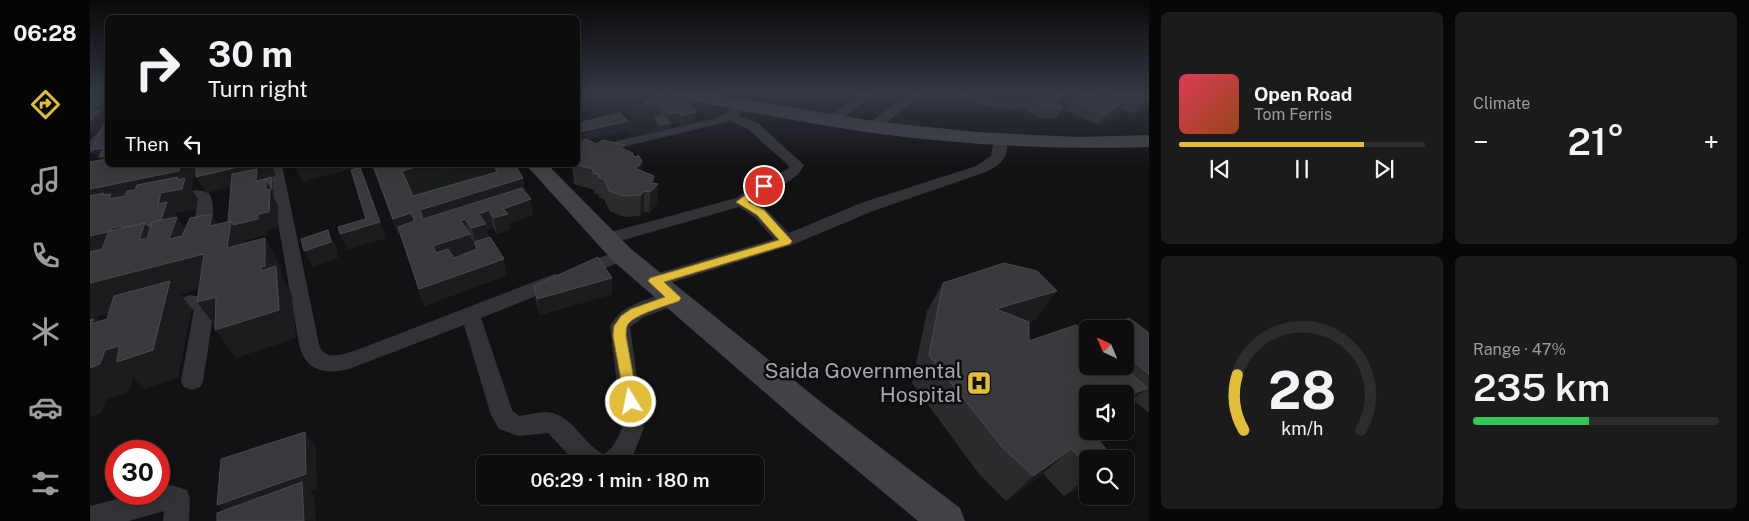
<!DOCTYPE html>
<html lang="en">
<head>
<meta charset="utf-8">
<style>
  body { margin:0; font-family:"Public Sans",sans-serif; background:#1c1b1c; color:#f1f3f6; height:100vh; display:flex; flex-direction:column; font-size:19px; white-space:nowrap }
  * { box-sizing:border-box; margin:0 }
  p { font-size:16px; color:#9b9c9e }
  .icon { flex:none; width:28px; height:28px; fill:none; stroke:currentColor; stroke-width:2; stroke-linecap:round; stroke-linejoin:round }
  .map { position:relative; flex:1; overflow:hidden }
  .sheet { display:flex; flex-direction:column; gap:12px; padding:12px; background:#080708; width:600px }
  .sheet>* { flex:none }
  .banner { position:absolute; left:15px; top:15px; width:475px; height:152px; border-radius:8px; box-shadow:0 2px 12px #0003,0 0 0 1px #2e2d2e; background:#0e0d0e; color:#f1f3f6; overflow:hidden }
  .needle { width:32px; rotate:316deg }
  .tools { position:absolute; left:989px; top:320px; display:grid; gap:10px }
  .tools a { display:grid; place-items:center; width:55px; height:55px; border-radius:8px; background:#0e0d0e; box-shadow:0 2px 12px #0003,0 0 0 1px #2e2d2e; font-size:25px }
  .speed { position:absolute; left:15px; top:440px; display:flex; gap:10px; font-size:25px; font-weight:700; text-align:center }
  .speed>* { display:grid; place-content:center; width:65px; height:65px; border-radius:50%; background:#0e0d0e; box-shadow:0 2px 12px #0003,0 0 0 1px #2e2d2e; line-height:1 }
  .speed .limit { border:8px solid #d22; background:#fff; color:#111 }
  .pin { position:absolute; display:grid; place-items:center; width:42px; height:42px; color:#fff; margin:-21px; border:2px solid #fff; border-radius:50%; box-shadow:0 1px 5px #0007 }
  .me { position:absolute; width:55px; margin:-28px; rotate:350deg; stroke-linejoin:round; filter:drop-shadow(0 0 4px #0008) }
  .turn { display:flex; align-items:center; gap:18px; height:105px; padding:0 20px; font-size:22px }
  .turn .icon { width:65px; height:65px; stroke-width:2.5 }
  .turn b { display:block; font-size:35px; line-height:42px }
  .then { display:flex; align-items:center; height:48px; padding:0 20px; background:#0003; gap:10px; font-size:19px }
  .big { font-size:38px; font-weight:600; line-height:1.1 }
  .sheet .card { flex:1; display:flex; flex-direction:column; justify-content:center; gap:8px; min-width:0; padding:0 18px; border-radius:8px; background:#1c1b1c }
  .sheet .dial { align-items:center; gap:0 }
  .dial svg { height:130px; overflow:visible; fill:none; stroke:#2e2d2e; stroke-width:7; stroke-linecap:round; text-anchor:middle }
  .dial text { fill:#f1f3f6; stroke:none }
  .song { display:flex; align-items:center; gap:15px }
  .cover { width:60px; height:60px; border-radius:8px; background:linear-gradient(135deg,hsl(350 70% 55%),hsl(20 70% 35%)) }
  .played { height:5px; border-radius:2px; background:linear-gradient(90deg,#e2bd3a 75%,#2e2d2e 75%) }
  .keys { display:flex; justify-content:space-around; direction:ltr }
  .heat { display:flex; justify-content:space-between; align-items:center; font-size:28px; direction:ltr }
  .charge { height:8px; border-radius:4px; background:linear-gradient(90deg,#34c759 47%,#2e2d2e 0) }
  .sheet .tiles { flex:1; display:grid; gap:12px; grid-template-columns:repeat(2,1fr) }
  .trip { position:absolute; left:386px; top:455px; width:288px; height:50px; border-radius:8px; background:#0e0d0e; box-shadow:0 2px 12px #0003,0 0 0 1px #2e2d2e; font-weight:600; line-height:50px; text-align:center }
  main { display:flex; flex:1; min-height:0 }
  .tabs { display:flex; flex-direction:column; width:90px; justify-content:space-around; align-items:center; background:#060506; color:#9b9c9e }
  .tabs .icon { width:35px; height:35px }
  .tabs .selected { color:#e2bd3a }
  .tabs b { font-size:22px; color:#f1f3f6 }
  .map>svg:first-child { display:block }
  .green { fill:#181d19 }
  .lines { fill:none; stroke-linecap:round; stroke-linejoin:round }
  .street { fill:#333337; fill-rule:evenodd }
  .secondary { fill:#414247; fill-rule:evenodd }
  .wall { fill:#2b2b2e; fill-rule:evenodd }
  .shaded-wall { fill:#1c1b1d; fill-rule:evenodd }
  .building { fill:#38393c; stroke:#494a4f }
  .route { fill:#e2bd3a; stroke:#937b26 }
  .labels { text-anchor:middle; stroke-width:5; stroke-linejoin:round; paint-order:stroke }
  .near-poi-label { font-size:21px; fill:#a4a7b2; stroke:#0d0c0e; text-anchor:end }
</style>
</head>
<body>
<main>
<nav class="tabs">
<b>06:28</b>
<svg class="icon selected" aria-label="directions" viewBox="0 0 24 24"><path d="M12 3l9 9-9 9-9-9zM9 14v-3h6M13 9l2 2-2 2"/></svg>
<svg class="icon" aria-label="music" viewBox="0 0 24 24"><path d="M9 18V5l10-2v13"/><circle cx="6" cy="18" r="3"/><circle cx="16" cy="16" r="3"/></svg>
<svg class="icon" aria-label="phone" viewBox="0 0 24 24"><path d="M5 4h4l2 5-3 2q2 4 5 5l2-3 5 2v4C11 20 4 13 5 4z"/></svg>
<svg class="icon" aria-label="climate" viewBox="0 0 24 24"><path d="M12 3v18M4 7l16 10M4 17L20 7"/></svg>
<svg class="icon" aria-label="car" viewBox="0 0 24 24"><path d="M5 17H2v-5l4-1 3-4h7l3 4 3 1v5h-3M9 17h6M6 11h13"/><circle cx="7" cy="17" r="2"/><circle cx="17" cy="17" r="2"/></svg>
<svg class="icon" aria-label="filters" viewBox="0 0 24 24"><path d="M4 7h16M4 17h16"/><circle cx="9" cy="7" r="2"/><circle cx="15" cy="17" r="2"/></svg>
</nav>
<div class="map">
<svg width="1059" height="521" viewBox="0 0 1059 521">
  <rect width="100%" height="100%" fill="#121113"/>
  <!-- green -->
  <path class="green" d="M505,94L573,96L575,120L565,122L571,131L543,137L530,123L544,119L526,99L511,101Z
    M387,165H414L425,178L328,212L317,187Z"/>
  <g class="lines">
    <!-- street -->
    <path class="street" d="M769,94H783L748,123H738L736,120L738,117Z
      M819,94H833L787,130H777L775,127L777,124Z
      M866,94C884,93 901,101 920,102C940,103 957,93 977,94L975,97C935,113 908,113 868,97Z
      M648,99L654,103L648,116L668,123L714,165C706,184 678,189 662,201L676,209L699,233L771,203L886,166L901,156L904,138H914C923,154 910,166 896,172L783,211L702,245L564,288L558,286L555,281L558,276L684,239L664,217L649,207L516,245L510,243L508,239L510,235L646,198L659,189L698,169L699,166L658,129L640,121L488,158V150L627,118L638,112L644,100Z
      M18,125V138L5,152L0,153V141L13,126Z
      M178,165H192L229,344C233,362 254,354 267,350L459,276L465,274L471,276L474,281L471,286L391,318L422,410L429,416C438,415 447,412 457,412C482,414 492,443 513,454C524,449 527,439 532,428L520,326C532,303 562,298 585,291L592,293L594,298L592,303L554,317L540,327L554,428L542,458L538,464H487L458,433L429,436L409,429L401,415L374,325L259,369C235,375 215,371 209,344Z
      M106,190L118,192C127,204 123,230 115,242L109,244L103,242L101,238L104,231L107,200L81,205L75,203L73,200L75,197Z
      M532,249L538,251L541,255L538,259L490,278L484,276L481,272L484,268Z
      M100,295L119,298L124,310L113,381L110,387L102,390L94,387L91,381L104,309L75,319L68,317L65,312L68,307Z
      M81,485L97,490L100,499L99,521H73L74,511L39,521H0V506L47,494H69V488Z"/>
    <!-- secondary -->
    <path class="secondary" d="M583,94H621L783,121L886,132L989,137L1059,135V147C966,150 874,145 783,133C719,124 655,111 592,99L586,98Z
      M436,165H458L541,249L731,402L870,508L875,521H828L709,422L523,261Z"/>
  </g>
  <!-- wall -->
  <path class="wall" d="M881,94H916L914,96L900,103Z
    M1017,94H1059V105L1043,114L1029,108L1026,114L1008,125L975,110L981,100L1015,98Z
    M563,95L580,101L605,122L591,126L589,122L580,124L579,128L571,131L565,122V117L571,116L563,106V108L557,110L554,106V101L563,103Z
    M942,100L973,108L967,118H948L936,110Z
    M488,123L537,131L497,140L507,144L535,150L543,156L552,171L564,176V183L568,184L567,204L559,213L554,211L550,216L534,217L520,211L515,202V200L509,197V195L504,193V190L484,184L482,165H488V145L492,141L488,142Z
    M282,165L319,187L323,196L406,172L405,167L433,178L435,192L443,215L419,223L420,230L407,234L403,227L397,229L399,237L417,275L334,306L310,234L308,235ZM381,238L384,243L386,250H384Z
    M522,278V294L450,315L446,302L444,286Z
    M853,283L945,320L939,322V341L998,366H1035V329L1059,333V413L1043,400L1035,407V394L997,427L998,482L995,485L974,496L953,474L916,501L889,474L822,383L837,311Z"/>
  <!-- shaded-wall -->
  <path class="shaded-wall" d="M498,94H511V101L488,106V96Z
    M904,94H916L914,96L900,103Z
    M9,96L16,106L13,109L16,113L13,115L18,121L10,131L0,132V112L3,103Z
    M14,97H18V102L17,103Z
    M1059,99V105L1043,114L1050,103Z
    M563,103V108L557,110V104Z
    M1032,103L1026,114L1008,125L1015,115Z
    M590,112L589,122L580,124L579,128L571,131V125L578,123L579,114Z
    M606,112L605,122L591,126L592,116Z
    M538,121L537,131L488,142V132Z
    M13,148L18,155L17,170L2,150Z
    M552,161V181L544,168Z
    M90,165H106L102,190L108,199L106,209L85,213V214L106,245L114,254L133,282L90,294L102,309L88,378L54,389L43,378L39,392L16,400L11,413L0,417V235L22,228L33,226L55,223L70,224L0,213V189ZM76,298L26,338L7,317Z
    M156,165H183L185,176L172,179H176L181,177L183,183L184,198L188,205V228L177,230V235L153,241L158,249L155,277L120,226L122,214L138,239L141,221L166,180L116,193L106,177Z
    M211,165H276L213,182L205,167Z
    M333,165H387L317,187L312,171Z
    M270,167L296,238L257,250L250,234L290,222Z
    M564,176L563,189L568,184L567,204L559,213L561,183Z
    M433,178L435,194L335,227L330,210Z
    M554,191V211L550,216L551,195Z
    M441,199L443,215L419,223L420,230L407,234L404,218L413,209Z
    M399,210L403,227L397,229L400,240L386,245L382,228L389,214Z
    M321,213L326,229L308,235L303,219Z
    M375,219L384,251L348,263L343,246L371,221Z
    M238,230L246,246L248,258L223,267L214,251Z
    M175,238L191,267V276L202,295L206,338L146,358L125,330L127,329L107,302L171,271Z
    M414,259L417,275L334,306L329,289Z
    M522,278V294L450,315L447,299Z
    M967,291L945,320L887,338L906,309Z
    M1057,388L1035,407V397Z
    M998,412V427L960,443L987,416Z
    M215,432L226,447L227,489L220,491L224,496L226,521L143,518L127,505Z
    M981,449L953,474L916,501L943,476Z
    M998,477V482L974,496Z"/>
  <!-- building -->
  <path class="building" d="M17,94H18V97H14Z
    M488,94H498L488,96Z
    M571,94H574L580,101L596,99L606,112L592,116L590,112L579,114L563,95Z
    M996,94H998L1032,103L1015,115L981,100Z
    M1026,94H1059V99L1050,103Z
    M9,96L3,103H9L0,112L10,111L2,120L0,121V97Z
    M963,98L973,108H954L942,100Z
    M560,99L563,103L557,104L554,101Z
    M530,113L538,121L488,132V123Z
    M573,115L580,123L571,125L565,117Z
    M18,124V156L9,157L13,148L2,150L13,125Z
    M495,139L507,144L512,140L535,145L531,148L543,153V156L546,157L548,155L552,161L549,166L544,168L564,176L561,183L568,184L560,192L554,191L551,195L534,196L519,191L515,181L516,180L508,177L510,175L503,173V169L488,165V159L493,155L488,152V145Z
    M18,159V165H90L89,171L0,189V162Z
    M106,165H156L106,177Z
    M283,165H333L312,171L323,196L407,172L405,167L413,165H425L433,178L330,210L333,219L432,188L441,199L413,209L418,214L404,218L399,210L389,214L396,224L382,228L375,219L371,221L380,234L343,246L346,253L358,249L364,258L387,249L384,242L400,237L414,259L329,289L308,227L325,221L321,213L303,219Z
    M270,167L290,222L250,234L248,227L276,219L261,170Z
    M167,169L166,181L176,179V190L180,189L179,212L168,214V219L143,225L141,221L138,222L142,174Z
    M88,177L87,180L95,178L92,189L71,193L68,204L77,202L71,220L62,222L61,226H58L55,223L32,228L33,226L22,228L21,231L0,236V196L14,193L13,195L21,194L19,199L35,196L37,191L45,190L47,185Z
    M181,177L182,189L176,179L172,180Z
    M122,214L120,226L141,221L137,248L175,238V266L171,267V271L186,266L189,310L125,330L126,297L107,302L114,254L0,283V252L12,249L19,231L55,223L49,240L57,238L62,222L87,217L79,239L92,236L100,218Z
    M238,230L241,242L214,251L211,239Z
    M508,257L522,278L447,299L444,286Z
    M914,263L947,271L967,291L906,309L939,322V341L986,325L998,335V366H1033L1057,388L1035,397V394H998V412L987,416L998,428V431H1000L1025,459H998V465L981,449L943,476L913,448L839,355L853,283Z
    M80,281L63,350L27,362L29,346L15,350L10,364L0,368V320L4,319L1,324L17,319L24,296Z
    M1039,318L1059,333V374L1035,355V329H1012Z
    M215,432L216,474L127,505L131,459Z
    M212,482L214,521H127V513Z"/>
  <!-- sky -->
  <linearGradient id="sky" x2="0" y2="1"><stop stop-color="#0a090a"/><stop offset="0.56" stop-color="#333844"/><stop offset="1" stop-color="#333844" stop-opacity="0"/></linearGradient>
  <rect width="1059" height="167" fill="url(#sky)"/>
  <!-- route -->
  <path class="route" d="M671,184H674L679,186L658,202L674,210L702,241L700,244L574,282L591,298L589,301C576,306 546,314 538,324C536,328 536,331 536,336L548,402L546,407L541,408L536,407L523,336L524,326L531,316L541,309L575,297L558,281L560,278L689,240L667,215L646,202Z"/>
  <!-- icons -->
  <defs>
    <symbol id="hospital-square" viewBox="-11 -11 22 22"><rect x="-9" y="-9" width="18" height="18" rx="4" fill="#e2bd3a" stroke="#0d0c0e"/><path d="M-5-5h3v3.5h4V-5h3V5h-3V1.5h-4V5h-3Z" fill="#111"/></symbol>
  </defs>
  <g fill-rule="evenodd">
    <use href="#hospital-square" x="875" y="369" width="28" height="28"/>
  </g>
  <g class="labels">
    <!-- near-poi labels -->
    <g class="near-poi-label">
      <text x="872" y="378">Saida Governmental<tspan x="872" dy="24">Hospital</tspan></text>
    </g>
  </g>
</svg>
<div class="tools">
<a><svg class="needle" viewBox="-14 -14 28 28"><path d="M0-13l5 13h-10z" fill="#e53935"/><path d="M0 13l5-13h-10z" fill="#9b9c9e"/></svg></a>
<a><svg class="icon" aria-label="sound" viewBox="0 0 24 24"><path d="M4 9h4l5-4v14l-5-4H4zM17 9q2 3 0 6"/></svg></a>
<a><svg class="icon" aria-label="search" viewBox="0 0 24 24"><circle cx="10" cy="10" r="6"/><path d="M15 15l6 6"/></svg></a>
</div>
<div class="speed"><div class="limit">30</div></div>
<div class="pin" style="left:674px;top:186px;background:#d93025"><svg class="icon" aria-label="arrive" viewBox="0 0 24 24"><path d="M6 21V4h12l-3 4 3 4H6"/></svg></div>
<svg class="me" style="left:541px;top:402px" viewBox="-20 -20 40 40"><circle r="17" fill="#e2bd3a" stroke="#fff" stroke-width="3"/><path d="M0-11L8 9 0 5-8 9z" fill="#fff"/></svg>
<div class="trip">06:29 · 1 min · 180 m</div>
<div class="banner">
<div class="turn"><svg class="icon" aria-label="right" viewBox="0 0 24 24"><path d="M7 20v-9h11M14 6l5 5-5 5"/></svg><div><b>30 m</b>Turn right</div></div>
<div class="then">Then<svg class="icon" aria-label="left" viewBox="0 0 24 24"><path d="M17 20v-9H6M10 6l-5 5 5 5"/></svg></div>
</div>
</div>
<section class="sheet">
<div class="tiles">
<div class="card">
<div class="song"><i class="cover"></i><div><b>Open Road</b><p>Tom Ferris</p></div></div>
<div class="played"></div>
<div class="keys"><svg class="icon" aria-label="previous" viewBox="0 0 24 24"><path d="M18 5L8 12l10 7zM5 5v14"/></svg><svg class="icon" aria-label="pause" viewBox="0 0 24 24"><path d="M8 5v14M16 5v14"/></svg><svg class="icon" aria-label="next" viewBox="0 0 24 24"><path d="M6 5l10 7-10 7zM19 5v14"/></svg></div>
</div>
<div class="card"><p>Climate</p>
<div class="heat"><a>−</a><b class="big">21°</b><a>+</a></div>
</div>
<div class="card dial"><svg viewBox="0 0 100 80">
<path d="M14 69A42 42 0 1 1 86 69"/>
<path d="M14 69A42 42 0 0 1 10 35" stroke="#e2bd3a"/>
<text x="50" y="56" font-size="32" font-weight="700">28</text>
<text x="50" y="72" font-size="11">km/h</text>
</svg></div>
<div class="card"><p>Range · 47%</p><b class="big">235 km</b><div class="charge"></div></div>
</div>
</section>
</main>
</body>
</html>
